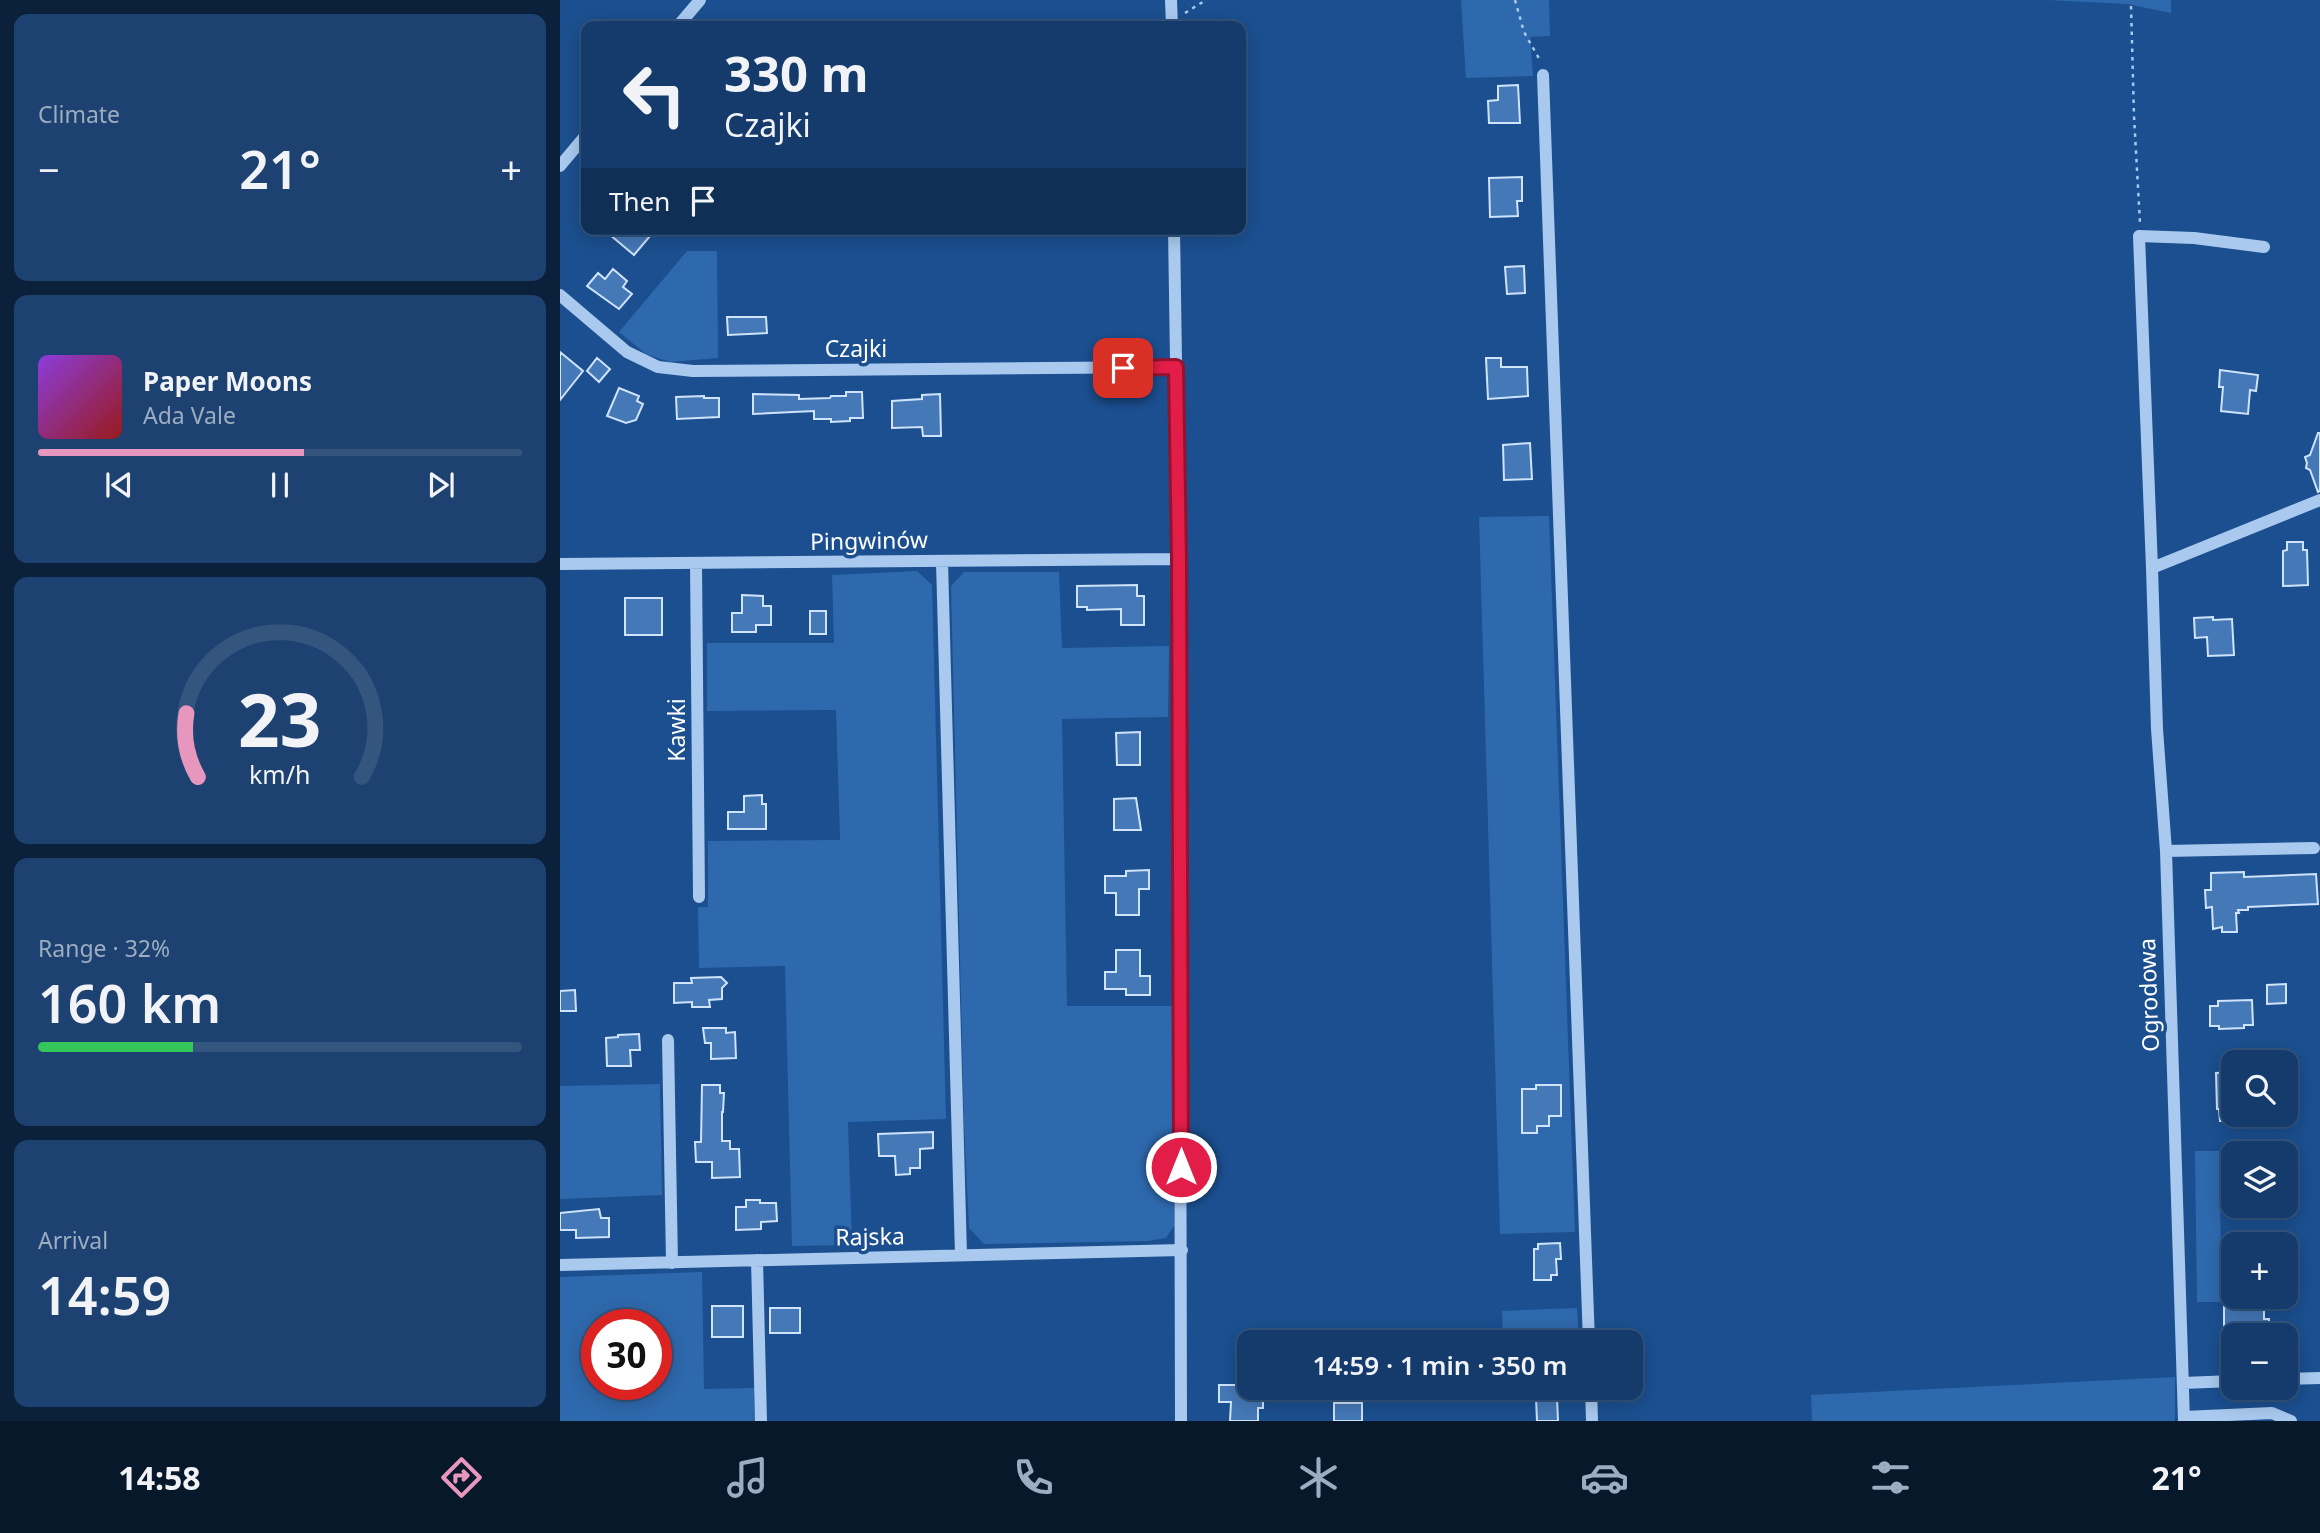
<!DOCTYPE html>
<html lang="en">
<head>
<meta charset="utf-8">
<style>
  body { margin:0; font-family:"Noto Sans",sans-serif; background:#1d4271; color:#f1f3f6; height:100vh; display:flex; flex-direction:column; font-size:26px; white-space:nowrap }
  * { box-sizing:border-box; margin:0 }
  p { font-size:23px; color:#9dadc1 }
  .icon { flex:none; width:38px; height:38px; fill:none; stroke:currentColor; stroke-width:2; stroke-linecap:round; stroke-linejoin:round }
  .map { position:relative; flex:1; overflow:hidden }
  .panel { display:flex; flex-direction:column; gap:14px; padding:14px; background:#0b203b; width:560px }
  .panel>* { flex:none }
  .top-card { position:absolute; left:21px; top:21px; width:665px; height:214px; border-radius:14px; box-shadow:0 4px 18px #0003,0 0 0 2px #33557e; background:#143b6b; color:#f1f3f6; overflow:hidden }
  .controls { position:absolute; left:1661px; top:1050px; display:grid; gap:14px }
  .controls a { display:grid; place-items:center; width:77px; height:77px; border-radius:14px; background:#143b6b; box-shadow:0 4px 18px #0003,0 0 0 2px #33557e; font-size:35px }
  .speed { position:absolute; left:21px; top:1309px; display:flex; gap:14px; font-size:35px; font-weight:700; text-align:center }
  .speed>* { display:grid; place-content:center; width:91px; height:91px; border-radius:50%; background:#143b6b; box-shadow:0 4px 18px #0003,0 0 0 2px #33557e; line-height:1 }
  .speed .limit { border:10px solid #d22; background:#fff; color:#111 }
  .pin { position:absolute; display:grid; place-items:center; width:60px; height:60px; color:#fff; margin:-30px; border-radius:14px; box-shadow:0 4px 10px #0006 }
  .me { position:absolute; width:77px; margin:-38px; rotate:0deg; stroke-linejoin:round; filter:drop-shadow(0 0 5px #0008) }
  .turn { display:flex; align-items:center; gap:24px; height:147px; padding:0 28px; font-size:32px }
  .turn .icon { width:91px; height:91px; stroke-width:2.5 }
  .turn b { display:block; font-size:49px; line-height:60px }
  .then { display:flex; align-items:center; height:66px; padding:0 28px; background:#0003; gap:14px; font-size:26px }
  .big { font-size:52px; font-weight:600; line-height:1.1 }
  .panel .card { flex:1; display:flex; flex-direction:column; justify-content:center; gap:10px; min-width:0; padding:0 24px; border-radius:14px; background:#1d4271 }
  .panel .dial { align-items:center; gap:0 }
  .dial svg { height:182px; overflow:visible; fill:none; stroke:#33557e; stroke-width:7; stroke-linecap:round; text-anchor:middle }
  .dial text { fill:#f1f3f6; stroke:none }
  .song { display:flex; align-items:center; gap:21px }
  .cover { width:84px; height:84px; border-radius:10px; background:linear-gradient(135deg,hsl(270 70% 55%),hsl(0 70% 35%)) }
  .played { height:7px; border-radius:4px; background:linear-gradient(90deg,#e797bd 55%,#33557e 55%) }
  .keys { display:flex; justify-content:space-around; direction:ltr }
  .heat { display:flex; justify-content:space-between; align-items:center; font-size:38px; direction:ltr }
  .charge { height:10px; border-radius:5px; background:linear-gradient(90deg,#34c759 32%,#33557e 0) }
  .trip { position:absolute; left:677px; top:1330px; width:406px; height:70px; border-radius:14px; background:#143b6b; box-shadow:0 4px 18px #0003,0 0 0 2px #33557e; font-weight:600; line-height:70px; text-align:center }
  .tabs { display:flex; height:112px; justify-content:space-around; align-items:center; background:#08182b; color:#9dadc1 }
  .tabs .icon { width:49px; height:49px }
  .tabs .selected { color:#e797bd }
  .tabs b { font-size:32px; color:#f1f3f6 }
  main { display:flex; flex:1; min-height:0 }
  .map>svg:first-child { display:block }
  .green { fill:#2e69ad; fill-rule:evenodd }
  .building { fill:#4478b7; stroke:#cfe3fa; stroke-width:2 }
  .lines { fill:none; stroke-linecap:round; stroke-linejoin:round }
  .path { stroke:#a9c9ee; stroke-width:2.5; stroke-dasharray:3.5 5; stroke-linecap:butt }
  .minor { stroke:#a9c9ee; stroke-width:12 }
  .route-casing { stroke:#92132f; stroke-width:18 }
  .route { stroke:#e11d48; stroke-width:12 }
  .labels { text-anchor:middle; stroke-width:7; stroke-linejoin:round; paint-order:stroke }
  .street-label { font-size:23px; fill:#fff; stroke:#1b4f8f }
</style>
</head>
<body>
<main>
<section class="panel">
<div class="card"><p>Climate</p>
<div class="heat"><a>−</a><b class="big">21°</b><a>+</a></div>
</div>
<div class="card">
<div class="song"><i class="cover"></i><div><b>Paper Moons</b><p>Ada Vale</p></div></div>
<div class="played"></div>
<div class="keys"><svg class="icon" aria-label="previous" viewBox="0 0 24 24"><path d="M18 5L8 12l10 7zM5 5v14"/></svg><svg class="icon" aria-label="pause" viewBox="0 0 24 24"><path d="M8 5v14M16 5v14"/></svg><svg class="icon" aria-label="next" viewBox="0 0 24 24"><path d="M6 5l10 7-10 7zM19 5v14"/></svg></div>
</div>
<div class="card dial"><svg viewBox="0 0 100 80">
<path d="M14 69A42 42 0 1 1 86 69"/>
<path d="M14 69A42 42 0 0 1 9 41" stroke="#e797bd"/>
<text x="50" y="56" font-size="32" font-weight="700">23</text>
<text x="50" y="72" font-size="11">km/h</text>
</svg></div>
<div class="card"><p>Range · 32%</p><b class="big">160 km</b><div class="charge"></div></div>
<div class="card"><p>Arrival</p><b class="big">14:59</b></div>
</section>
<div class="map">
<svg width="1760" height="1421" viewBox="0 0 1760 1421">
  <rect width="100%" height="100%" fill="#1b4f8f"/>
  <!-- green -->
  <path class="green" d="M901,0H989L990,36L970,37L973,76L906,78Z
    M1488,0H1611V13L1567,4Z
    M127,251H157L158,358L110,362L86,354L59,332Z
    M989,516L1015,1232L940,1234L919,517Z
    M357,571L372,585L386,1119L288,1122L292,1245L232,1246L225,966L139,968L138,907H148V841L280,840L276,710L147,711V643H274L272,575Z
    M404,572H499L502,648L609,646L608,717L502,719L507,1006H613L614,1226L606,1238L588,1241L424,1244L409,1228L404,1123L391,586Z
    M100,1084L102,1195L0,1199V1086Z
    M1635,1151H1659L1662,1302H1637Z
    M142,1272L144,1389L194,1388L195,1421H0V1277ZM37,1325H96V1384H37Z
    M1017,1308L1019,1342H943L942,1311Z
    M1615,1377V1421H1252L1251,1395Z"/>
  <!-- building -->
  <path class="building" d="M958,85L960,123H929L928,101L938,100V86Z
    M962,177V201H957L958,216L930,217L929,178Z
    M43,229H96L74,255Z
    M964,266L965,293L947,294L945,267Z
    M53,269L67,281L63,287L72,294L59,309L27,286L38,273L45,279Z
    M167,317H206L207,333L168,335Z
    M0,352L23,371L0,400Z
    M37,358L50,369L39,382L27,371Z
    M926,358H941V367H967L968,396L928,399Z
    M1660,370L1698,375L1696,391L1690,390L1688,414L1661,411L1663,387H1659Z
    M59,388L79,396L77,401L83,404L76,420L66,423L47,416Z
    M286,392H302L303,418H290V421L271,422V419H254V411L193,414V394L239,395V399L270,398L271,396H286Z
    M380,394L381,436H363L362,427L332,428V401L362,399V395Z
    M144,396V398H159V417L117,419L116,397Z
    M1758,433H1760V491L1758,492L1750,470L1746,468L1747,463L1745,457L1750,455Z
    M970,443L972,479L944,480L943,445Z
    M1727,542H1743V550H1747L1748,585L1723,586V551L1727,550Z
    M577,585V596H584V625H561V609L527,610V607H517V586Z
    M182,595L203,596V606H211V625H196V632H172V613H182Z
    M65,598H102V635H65Z
    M250,611H266V634H250Z
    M1653,617V620L1672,619L1674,655L1648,656L1647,637L1635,638L1634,618Z
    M580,732V765H557L556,733Z
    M202,795V804H206V829H168V812H184V796Z
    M576,798L581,830H554V799Z
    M589,870V889H579V915H556V893H545V876H566V871Z
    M1684,872V877L1756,874L1758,904L1688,907V910H1678L1679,913H1676L1677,932H1662V927L1653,929L1652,907L1646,908L1645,890H1651V873Z
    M556,950H580V976H590V995H566V989H545V972H556Z
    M161,977L167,983L162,988V999L149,1000L150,1007H132V1002L114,1003V983H132L131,978Z
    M1726,984V1003L1707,1004V985Z
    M15,990L16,1011H0V991Z
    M1692,1000L1693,1025H1684V1028L1659,1029V1026H1650V1006H1658V1001Z
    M143,1028H166V1033L175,1032L176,1058L151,1059V1043H145Z
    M79,1034L80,1050H70L71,1066H47L46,1038L58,1037V1035Z
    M1673,1072V1121H1660L1659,1109H1657L1656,1073Z
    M142,1085H160V1093H164L163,1112H162V1141H170V1149H179L180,1177L152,1178V1162H136L135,1142H141Z
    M976,1085H1001V1116H989V1126H977V1133H962V1089H976Z
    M373,1132V1148L360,1149V1168H350V1174L336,1175L335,1156H319L318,1134Z
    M186,1200H200V1203H216L217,1221L201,1222V1229L176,1230V1207H186Z
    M39,1209L41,1218H49V1237L16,1238V1230H0V1213Z
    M1000,1243L1001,1259H996L997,1275H991V1280H974V1249H978V1244Z
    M152,1306H183V1337H152Z
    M1664,1307L1704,1309V1319H1709V1333L1686,1335V1329L1664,1330Z
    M210,1308H240V1333H210Z
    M659,1385H690V1388H703V1408H698V1421H670L671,1402H659Z
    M997,1397L998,1421H977L976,1398Z
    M774,1403H802V1421H774Z"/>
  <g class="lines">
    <!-- path -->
    <path class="path" d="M955,0L964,32L981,62
      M1571,6L1574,116L1580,223
      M625,13L646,0"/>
    <!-- minor -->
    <path class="minor" d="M611,0L612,26
      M118,26L140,0
      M983,75L1029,1342
      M0,166L26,135
      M614,229L619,559L621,1421
      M0,295L67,352L98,367L133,371L616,367
      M382,562L401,1255
      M0,564L619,559
      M136,564L139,897
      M1592,568L1760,500
      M1606,851L1754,848
      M108,1040L112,1263
      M197,1260L201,1421
      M0,1265L622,1250
      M1726,1379L1760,1378
      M1623,1383L1673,1381
      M1031,1388L1032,1421
      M1624,1417L1712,1413L1731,1421
      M1624,1421L1606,851L1597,729L1592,568L1579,236L1634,238L1704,247"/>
  </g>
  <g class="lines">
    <defs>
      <path id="route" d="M563,368L616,367L619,559L621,1167"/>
    </defs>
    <!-- route casing -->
    <use href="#route" class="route-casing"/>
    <!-- route -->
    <use href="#route" class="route"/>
  </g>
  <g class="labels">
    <!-- street labels -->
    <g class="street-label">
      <text x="296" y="357">Czajki</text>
      <text transform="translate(309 541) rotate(-1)" y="8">Pingwinów</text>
      <text transform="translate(117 730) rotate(-90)" y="8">Kawki</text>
      <text transform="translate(1589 995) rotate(-92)" y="8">Ogrodowa</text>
      <text transform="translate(310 1237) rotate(-1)" y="8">Rajska</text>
    </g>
  </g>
</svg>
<div class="controls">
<a><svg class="icon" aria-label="search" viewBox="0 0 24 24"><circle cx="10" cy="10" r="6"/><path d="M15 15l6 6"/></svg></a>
<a><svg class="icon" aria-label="layers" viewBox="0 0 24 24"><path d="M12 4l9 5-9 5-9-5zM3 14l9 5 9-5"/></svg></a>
<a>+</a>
<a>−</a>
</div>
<div class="speed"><div class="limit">30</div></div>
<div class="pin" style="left:563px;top:368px;background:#d93025"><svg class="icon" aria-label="arrive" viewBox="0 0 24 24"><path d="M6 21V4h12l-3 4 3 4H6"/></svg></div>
<svg class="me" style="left:621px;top:1167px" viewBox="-20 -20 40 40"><circle r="17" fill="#e11d48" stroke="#fff" stroke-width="3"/><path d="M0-11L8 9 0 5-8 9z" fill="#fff"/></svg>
<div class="trip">14:59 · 1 min · 350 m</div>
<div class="top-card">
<div class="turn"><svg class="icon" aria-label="left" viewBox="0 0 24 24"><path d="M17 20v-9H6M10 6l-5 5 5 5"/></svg><div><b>330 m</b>Czajki</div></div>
<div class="then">Then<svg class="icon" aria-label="arrive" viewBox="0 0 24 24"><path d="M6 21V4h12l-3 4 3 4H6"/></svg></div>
</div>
</div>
</main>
<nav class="tabs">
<b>14:58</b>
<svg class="icon selected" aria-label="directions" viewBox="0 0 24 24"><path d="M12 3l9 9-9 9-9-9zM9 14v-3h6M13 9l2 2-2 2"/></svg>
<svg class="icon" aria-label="music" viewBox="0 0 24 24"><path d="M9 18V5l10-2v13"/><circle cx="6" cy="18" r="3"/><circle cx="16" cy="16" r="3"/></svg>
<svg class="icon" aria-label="phone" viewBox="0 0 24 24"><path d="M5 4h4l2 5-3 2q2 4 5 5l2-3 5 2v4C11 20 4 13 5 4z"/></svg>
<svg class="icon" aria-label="climate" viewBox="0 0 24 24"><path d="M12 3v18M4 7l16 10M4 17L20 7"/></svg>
<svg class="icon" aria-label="car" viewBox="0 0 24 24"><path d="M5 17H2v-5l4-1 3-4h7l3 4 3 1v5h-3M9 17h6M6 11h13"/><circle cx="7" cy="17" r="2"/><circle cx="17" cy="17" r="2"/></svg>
<svg class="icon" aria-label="filters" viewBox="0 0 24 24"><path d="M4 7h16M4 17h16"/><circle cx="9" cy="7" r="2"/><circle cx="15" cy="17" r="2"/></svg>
<b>21°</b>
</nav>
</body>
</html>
